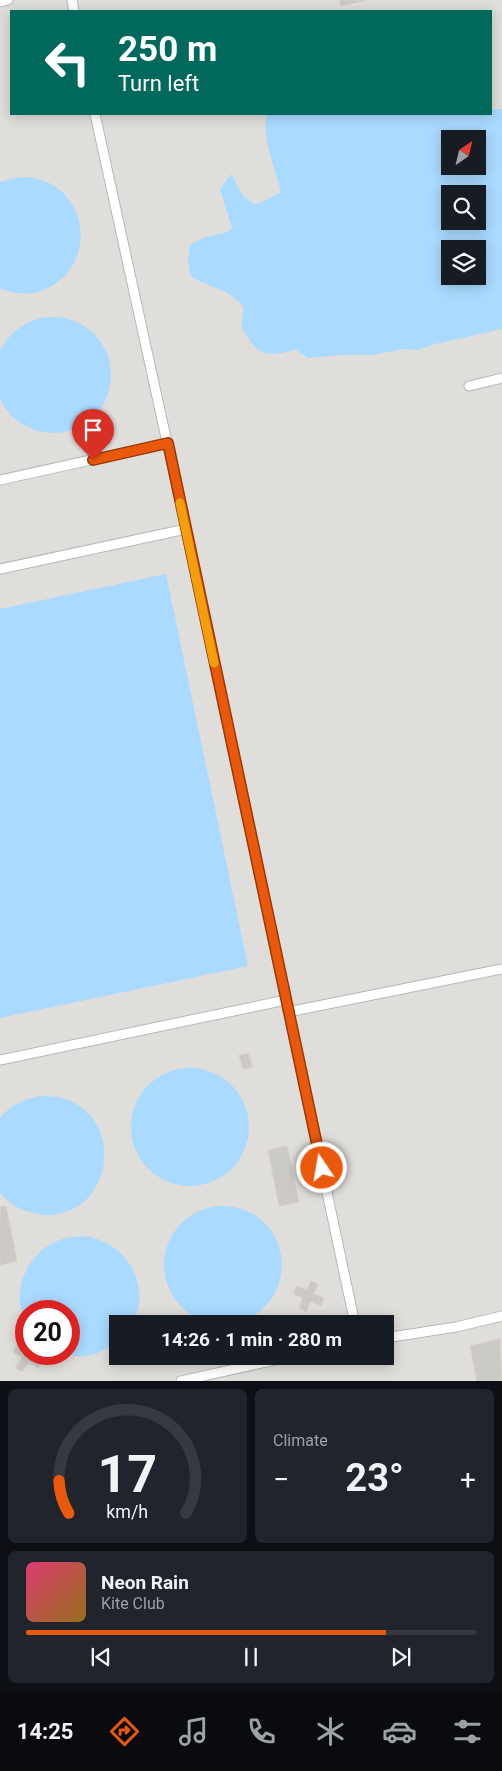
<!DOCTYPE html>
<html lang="en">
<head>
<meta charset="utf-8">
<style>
  body { margin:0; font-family:Roboto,sans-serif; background:#20242c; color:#f1f3f6; height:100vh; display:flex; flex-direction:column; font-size:19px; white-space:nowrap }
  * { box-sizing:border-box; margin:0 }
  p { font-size:16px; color:#9ea1a6 }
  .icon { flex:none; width:28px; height:28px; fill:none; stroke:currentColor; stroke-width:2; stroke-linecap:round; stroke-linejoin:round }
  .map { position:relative; height:1381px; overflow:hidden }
  .details { display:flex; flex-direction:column; gap:8px; padding:8px; background:#0d0f14; flex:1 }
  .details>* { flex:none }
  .hud { position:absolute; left:10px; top:10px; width:482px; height:105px; border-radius:0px; box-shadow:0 2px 12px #0003; background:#00695c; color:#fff; overflow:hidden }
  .needle { width:32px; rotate:35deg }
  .tools { position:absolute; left:441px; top:130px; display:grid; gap:10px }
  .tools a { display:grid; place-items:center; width:45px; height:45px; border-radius:0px; background:#171b24; box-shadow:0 2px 12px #0003; font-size:25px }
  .speed { position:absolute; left:15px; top:1300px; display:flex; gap:10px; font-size:25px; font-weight:700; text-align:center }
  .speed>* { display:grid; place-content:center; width:65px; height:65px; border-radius:50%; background:#171b24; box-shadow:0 2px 12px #0003; line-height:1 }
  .speed .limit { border:8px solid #d22; background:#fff; color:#111 }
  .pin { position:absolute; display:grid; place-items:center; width:42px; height:42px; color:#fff; margin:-51px -21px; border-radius:50% 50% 50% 0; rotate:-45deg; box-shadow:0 0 5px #0007 }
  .pin .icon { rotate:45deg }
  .me { position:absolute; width:55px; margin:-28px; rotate:348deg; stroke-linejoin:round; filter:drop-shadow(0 0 4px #0008) }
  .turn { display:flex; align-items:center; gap:18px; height:105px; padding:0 25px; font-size:22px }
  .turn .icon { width:65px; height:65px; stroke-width:2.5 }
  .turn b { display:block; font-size:35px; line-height:42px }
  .big { font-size:38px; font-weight:700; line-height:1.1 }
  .details .card { flex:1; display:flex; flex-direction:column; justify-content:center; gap:8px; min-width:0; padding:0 18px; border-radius:8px; background:#20242c }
  .details .dial { align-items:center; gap:0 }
  .dial svg { height:130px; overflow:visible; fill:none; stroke:#363941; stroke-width:7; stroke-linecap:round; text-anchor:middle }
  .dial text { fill:#f1f3f6; stroke:none }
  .song { display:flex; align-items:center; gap:15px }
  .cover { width:60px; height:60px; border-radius:8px; background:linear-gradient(135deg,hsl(340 70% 55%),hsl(40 70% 35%)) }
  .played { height:5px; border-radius:2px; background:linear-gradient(90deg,#ea580c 80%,#363941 80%) }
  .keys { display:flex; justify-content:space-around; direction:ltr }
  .heat { display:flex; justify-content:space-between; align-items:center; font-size:28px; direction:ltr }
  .details .tiles { flex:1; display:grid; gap:8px; grid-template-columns:1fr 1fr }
  .card:last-child { grid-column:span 2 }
  .trip { position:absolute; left:109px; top:1315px; width:285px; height:50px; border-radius:0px; background:#171b24; box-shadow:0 2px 12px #0003; font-weight:700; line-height:50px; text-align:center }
  .tabs { display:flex; height:80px; justify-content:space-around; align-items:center; background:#090b0e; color:#9ea1a6 }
  .tabs .icon { width:35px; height:35px }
  .tabs .selected { color:#ea580c }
  .tabs b { font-size:22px; color:#f1f3f6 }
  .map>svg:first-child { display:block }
  .industrial { fill:#e0deda; fill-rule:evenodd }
  .water { fill:#aadaff; fill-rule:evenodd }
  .building { fill:#cccac5; stroke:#d6d1c6 }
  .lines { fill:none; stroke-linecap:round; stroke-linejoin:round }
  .service-casing { stroke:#b5b8bc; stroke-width:11 }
  .service { stroke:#fff; stroke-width:9 }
  .route-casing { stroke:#983908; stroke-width:12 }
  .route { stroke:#ea580c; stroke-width:9 }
  .slow { stroke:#f59e0b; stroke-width:9 }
</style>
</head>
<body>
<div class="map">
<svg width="502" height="1381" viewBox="0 0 502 1381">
  <rect width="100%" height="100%" fill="#f1efe8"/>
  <!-- industrial -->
  <path class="industrial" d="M0,0H502V1381H0ZM11,11H491V114H11ZM450,139H478V166H450ZM450,194H478V221H450ZM450,249H478V276H450ZM26,1311H69V1354H26ZM118,1324H385V1356H118Z"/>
  <!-- water -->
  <path class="water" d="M502,109V329L435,344L418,350L404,349L374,355H342L308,358L296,350C277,354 261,360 249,339C247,335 242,330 242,326C240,316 248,309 238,301C225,288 206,287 191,276L188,261L190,245L205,237L225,233L232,229L220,189L231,174L243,196L254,204L260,203L281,192C277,175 259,128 268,115L491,114V110ZM450,139H478V166H450ZM450,194H478V221H450ZM450,249H478V276H450Z
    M31,177C37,179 44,180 49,183C58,187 66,195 71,203C93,237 76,281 38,292C25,296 12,292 0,289V182L13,178Z
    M-5 375a58 58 0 1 1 116 0a58 58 0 1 1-116 0Z
    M166,574L248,966L0,1018V609Z
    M131 1127a59 59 0 1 1 118 0a59 59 0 1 1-118 0Z
    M39,1096C45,1096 52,1096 58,1097C128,1112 115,1219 43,1215C27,1213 11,1206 0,1193V1118C10,1105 24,1100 39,1096Z
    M164 1265a59 59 0 1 1 118 0a59 59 0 1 1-118 0Z
    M71,1237C77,1237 84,1236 90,1237C122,1244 143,1273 139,1305C138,1311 135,1318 133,1324H118L117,1342C102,1353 84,1360 65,1354H69V1311H26V1323C24,1317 21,1311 20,1304C17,1280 31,1254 53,1243C58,1240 65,1238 71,1237Z"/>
  <!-- building -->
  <path class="building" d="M339,0H367L341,6Z
    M249,1053L252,1067L243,1069L239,1055Z
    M287,1146L299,1202L279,1206L268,1150Z
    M6,1206L17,1261L0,1265V1207Z
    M311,1281L318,1284L314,1294L324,1298L321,1306L311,1301L306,1312L299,1308L303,1298L293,1294L297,1286L307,1290Z
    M500,1339L502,1381H477L470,1346Z
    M18,1344L26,1350V1354H34L33,1355L42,1361L38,1368L29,1362L22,1372L15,1368L22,1357L13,1352Z"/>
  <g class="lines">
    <defs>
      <path id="service" d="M72,0L74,11
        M0,2L8,0
        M95,114L186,529L355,1324
        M469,386L502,378
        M0,480L168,443
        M0,569L186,529
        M288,1012L502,969
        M0,1060L286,1000
        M385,1338L456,1327L502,1316
        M181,1381L293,1356"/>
    </defs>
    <!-- service casing -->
    <use href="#service" class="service-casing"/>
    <!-- service -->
    <use href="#service" class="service"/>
  </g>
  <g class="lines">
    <defs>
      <path id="route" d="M93,460L168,443L322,1168"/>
    </defs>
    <!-- route casing -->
    <use href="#route" class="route-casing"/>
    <!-- route -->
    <use href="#route" class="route"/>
    <!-- slow -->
    <path class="slow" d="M180,503L214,663"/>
  </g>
</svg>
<div class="tools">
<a><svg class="needle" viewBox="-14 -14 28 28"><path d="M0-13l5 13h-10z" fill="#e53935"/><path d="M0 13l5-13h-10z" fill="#9ea1a6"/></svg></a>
<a><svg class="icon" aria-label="search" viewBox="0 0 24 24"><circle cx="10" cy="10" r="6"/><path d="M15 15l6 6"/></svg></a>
<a><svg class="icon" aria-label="layers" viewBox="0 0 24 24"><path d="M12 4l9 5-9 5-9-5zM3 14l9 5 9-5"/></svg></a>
</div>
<div class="speed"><div class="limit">20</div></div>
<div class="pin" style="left:93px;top:460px;background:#d93025"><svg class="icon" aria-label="arrive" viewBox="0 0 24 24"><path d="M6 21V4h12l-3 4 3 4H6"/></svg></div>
<svg class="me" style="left:322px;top:1168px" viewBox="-20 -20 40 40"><circle r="17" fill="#ea580c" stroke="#fff" stroke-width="3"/><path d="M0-11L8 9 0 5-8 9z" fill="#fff"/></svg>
<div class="trip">14:26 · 1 min · 280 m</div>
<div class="hud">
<div class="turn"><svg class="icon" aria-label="left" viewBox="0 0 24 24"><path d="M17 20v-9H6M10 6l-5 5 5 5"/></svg><div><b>250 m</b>Turn left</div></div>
</div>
</div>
<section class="details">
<div class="tiles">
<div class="card dial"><svg viewBox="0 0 100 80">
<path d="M14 69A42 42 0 1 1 86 69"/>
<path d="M14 69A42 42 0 0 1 8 49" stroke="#ea580c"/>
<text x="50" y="56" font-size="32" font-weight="700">17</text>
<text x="50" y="72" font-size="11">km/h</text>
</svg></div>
<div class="card"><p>Climate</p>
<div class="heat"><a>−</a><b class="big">23°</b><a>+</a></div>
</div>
<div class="card">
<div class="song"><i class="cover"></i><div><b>Neon Rain</b><p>Kite Club</p></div></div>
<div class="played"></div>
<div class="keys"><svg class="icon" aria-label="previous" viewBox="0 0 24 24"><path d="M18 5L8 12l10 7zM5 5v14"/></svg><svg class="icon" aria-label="pause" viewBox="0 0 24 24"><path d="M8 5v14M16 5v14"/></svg><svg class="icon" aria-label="next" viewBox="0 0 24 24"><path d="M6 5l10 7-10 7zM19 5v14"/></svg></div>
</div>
</div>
</section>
<nav class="tabs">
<b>14:25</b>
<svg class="icon selected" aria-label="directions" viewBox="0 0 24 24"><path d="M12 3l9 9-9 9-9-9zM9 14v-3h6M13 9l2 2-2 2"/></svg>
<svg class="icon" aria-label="music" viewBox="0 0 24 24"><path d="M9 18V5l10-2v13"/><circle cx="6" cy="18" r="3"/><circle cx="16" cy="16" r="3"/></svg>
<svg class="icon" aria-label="phone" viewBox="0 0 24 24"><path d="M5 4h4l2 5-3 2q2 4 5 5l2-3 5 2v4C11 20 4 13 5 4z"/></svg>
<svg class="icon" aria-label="climate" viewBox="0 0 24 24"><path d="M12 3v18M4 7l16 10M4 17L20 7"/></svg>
<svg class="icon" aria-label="car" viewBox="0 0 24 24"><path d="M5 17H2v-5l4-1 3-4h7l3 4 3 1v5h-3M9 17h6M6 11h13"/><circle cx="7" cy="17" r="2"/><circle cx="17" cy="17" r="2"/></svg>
<svg class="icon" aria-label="filters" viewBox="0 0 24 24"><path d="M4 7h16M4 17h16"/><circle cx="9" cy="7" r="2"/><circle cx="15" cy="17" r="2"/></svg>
</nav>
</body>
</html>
